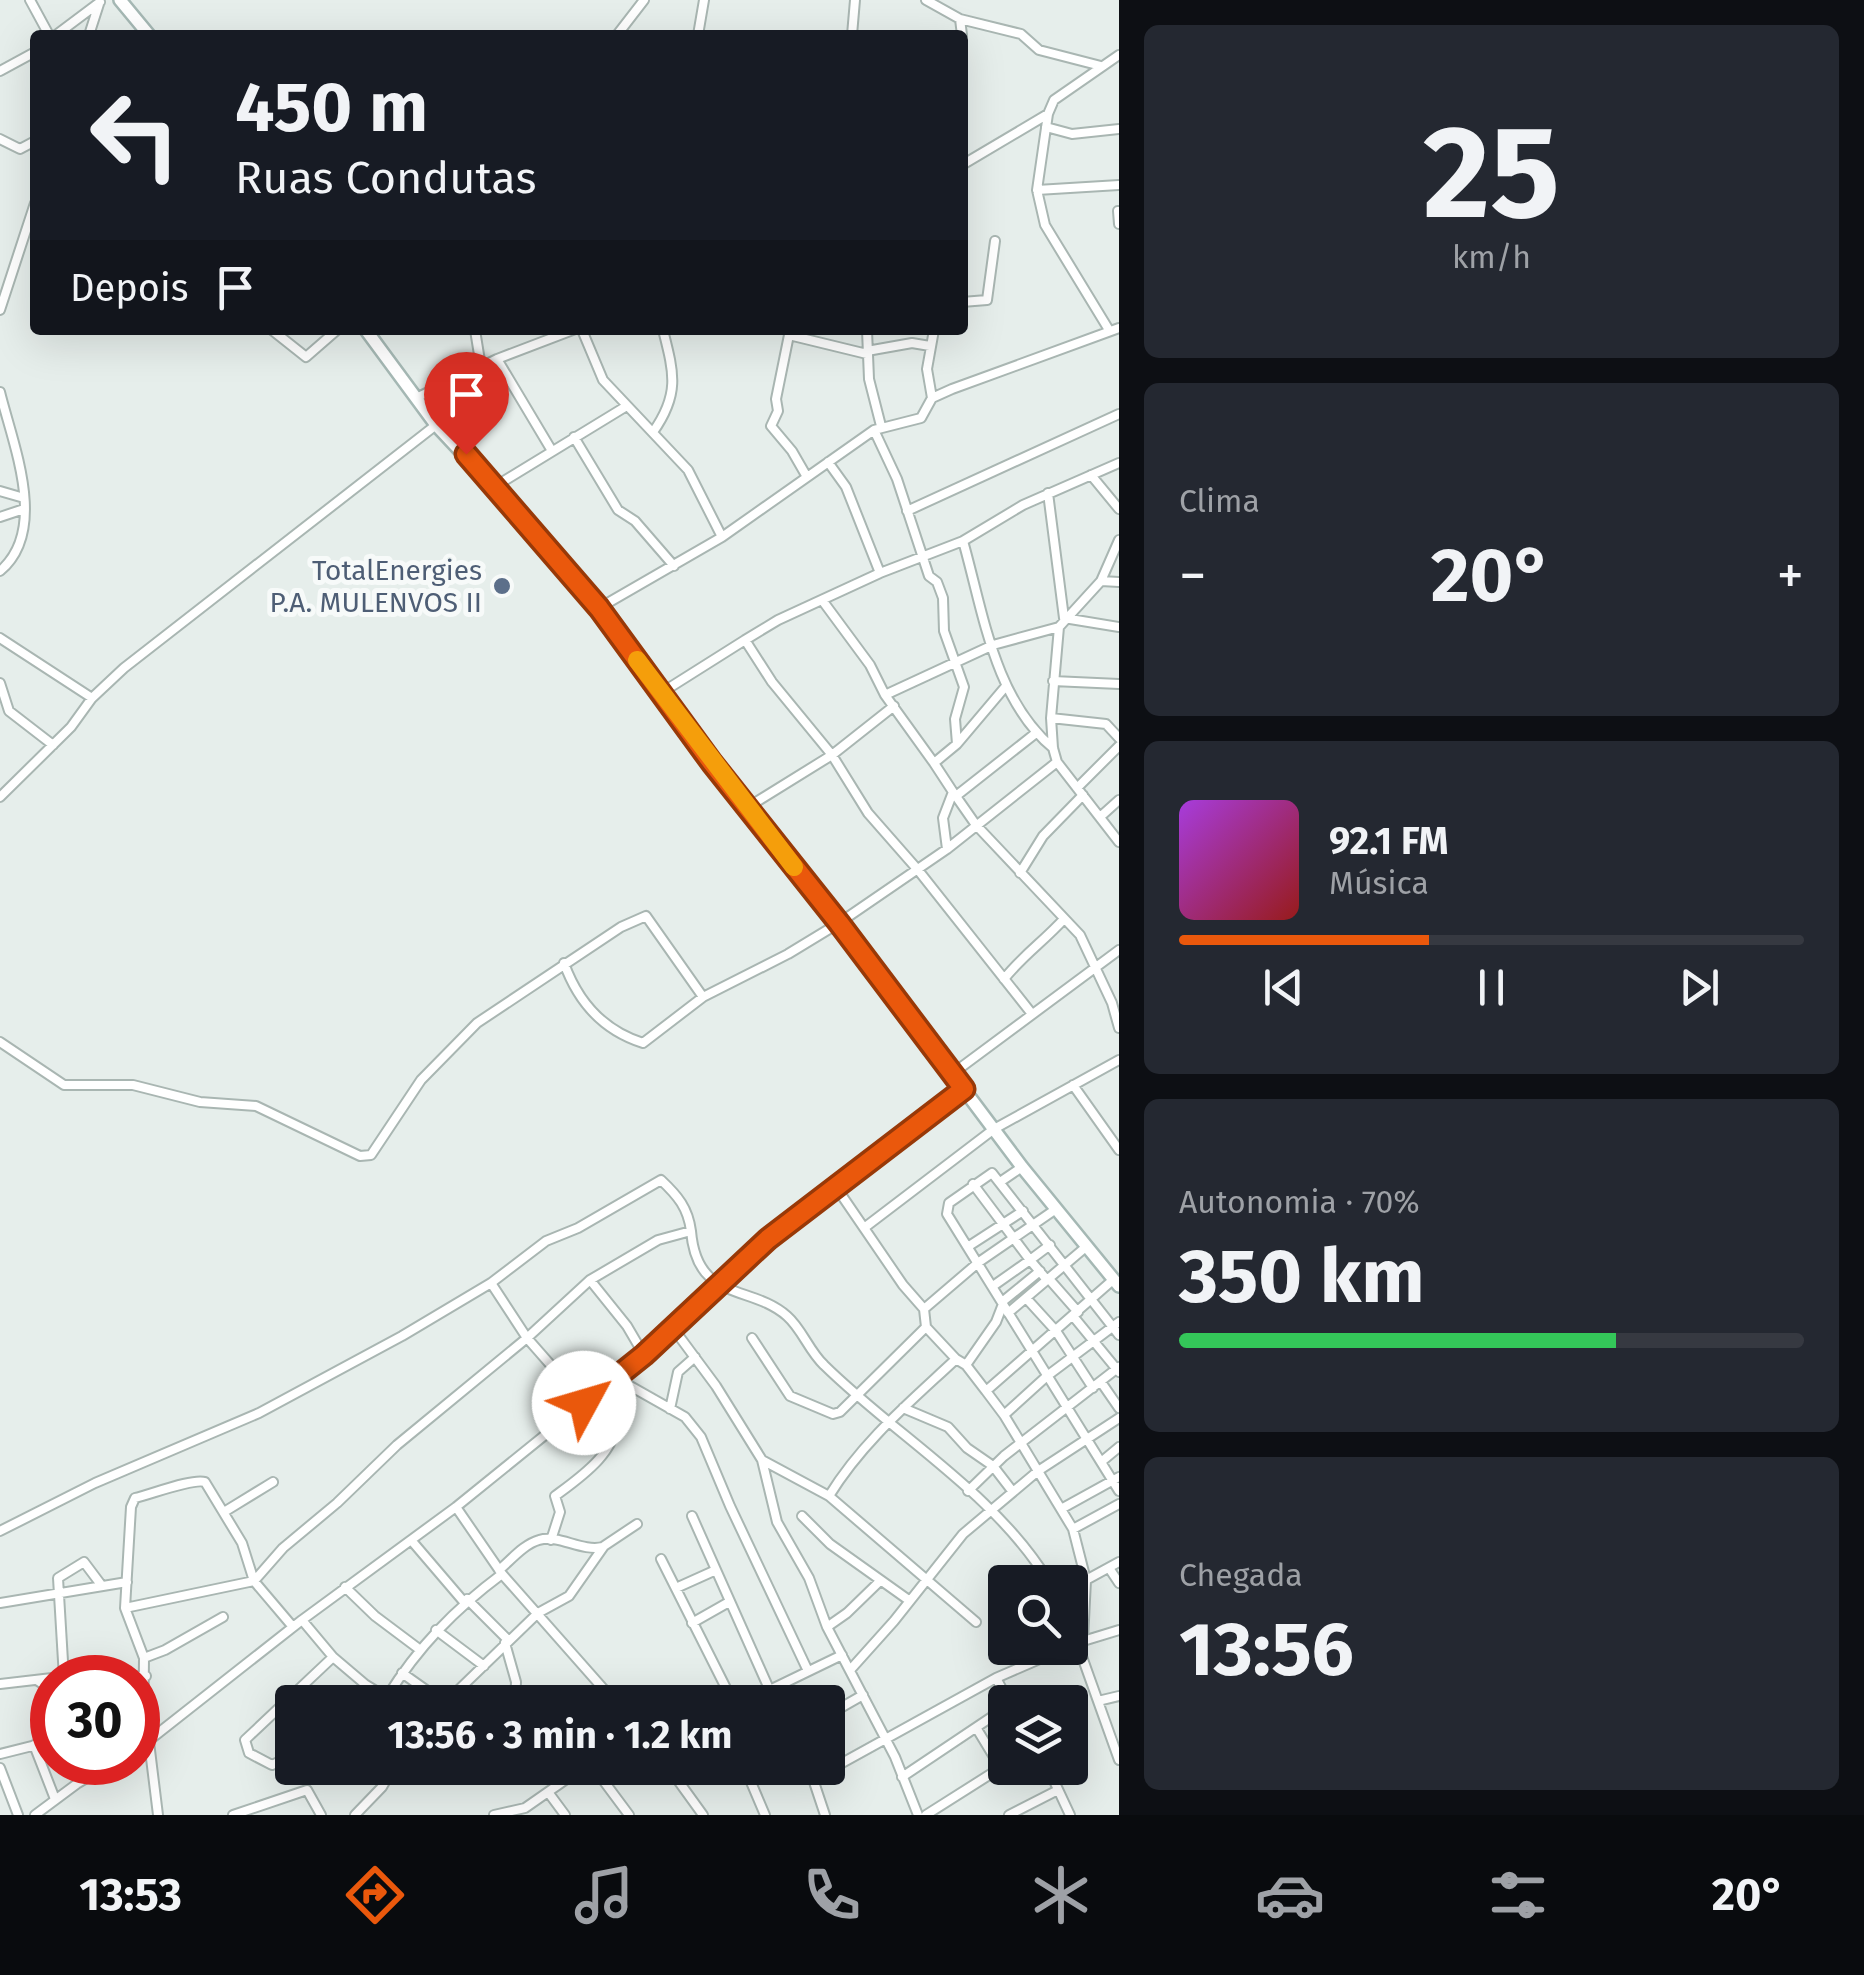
<!DOCTYPE html>
<html lang="pt">
<head>
<meta charset="utf-8">
<style>
  body { margin:0; font-family:"Fira Sans",sans-serif; background:#242831; color:#f1f3f6; height:100vh; display:flex; flex-direction:column; font-size:38px; white-space:nowrap }
  * { box-sizing:border-box; margin:0 }
  p { font-size:32px; color:#9ea1a6 }
  .icon { flex:none; width:55px; height:55px; fill:none; stroke:currentColor; stroke-width:2; stroke-linecap:round; stroke-linejoin:round }
  .map { position:relative; flex:1; overflow:hidden }
  .sheet { display:flex; flex-direction:column; gap:25px; padding:25px; background:#0d0f14; width:745px }
  .sheet>* { flex:none }
  .guide { position:absolute; left:30px; top:30px; width:938px; height:305px; border-radius:10px; box-shadow:0 10px 40px #0002; background:#171b24; color:#f1f3f6; overflow:hidden }
  .fabs { position:absolute; left:988px; top:1565px; display:grid; gap:20px }
  .fabs a { display:grid; place-items:center; width:100px; height:100px; border-radius:10px; background:#171b24; box-shadow:0 10px 40px #0002; font-size:50px }
  .speed { position:absolute; left:30px; top:1655px; display:flex; gap:20px; font-size:50px; font-weight:700; text-align:center }
  .speed>* { display:grid; place-content:center; width:130px; height:130px; border-radius:50%; background:#171b24; box-shadow:0 10px 40px #0002; line-height:1 }
  .speed .limit { border:15px solid #d22; background:#fff; color:#111 }
  .pin { position:absolute; display:grid; place-items:center; width:85px; height:85px; color:#fff; margin:-102px -42px; border-radius:50% 50% 50% 0; rotate:-45deg; box-shadow:0 0 10px #0007 }
  .pin .icon { rotate:45deg }
  .me { position:absolute; width:110px; margin:-55px; rotate:51deg; stroke-linejoin:round; filter:drop-shadow(0 0 8px #0008) }
  .turn { display:flex; align-items:center; gap:35px; height:210px; padding:0 40px; font-size:45px }
  .turn .icon { width:130px; height:130px; stroke-width:2.5 }
  .turn b { display:block; font-size:70px; line-height:85px }
  .then { display:flex; align-items:center; height:95px; padding:0 40px; background:#0003; gap:20px; font-size:38px }
  .big { font-size:75px; font-weight:700; line-height:1.1 }
  .sheet .tile { flex:1; display:flex; flex-direction:column; justify-content:center; gap:15px; min-width:0; padding:0 35px; border-radius:15px; background:#242831 }
  .sheet .dial { align-items:center; gap:0 }
  .dial b { font-size:130px; line-height:1 }
  .song { display:flex; align-items:center; gap:30px }
  .cover { width:120px; height:120px; border-radius:15px; background:linear-gradient(135deg,hsl(280 70% 55%),hsl(0 70% 35%)) }
  .played { height:10px; border-radius:5px; background:linear-gradient(90deg,#ea580c 40%,#363941 40%) }
  .keys { display:flex; justify-content:space-around; direction:ltr }
  .heat { display:flex; justify-content:space-between; align-items:center; font-size:55px; direction:ltr }
  .charge { height:15px; border-radius:8px; background:linear-gradient(90deg,#34c759 70%,#363941 0) }
  .trip { position:absolute; left:275px; top:1685px; width:570px; height:100px; border-radius:10px; background:#171b24; box-shadow:0 10px 40px #0002; font-weight:700; line-height:100px; text-align:center }
  .menu { display:flex; height:160px; justify-content:space-around; align-items:center; background:#090b0e; color:#9ea1a6 }
  .menu .icon { width:70px; height:70px }
  .menu .current { color:#ea580c }
  .menu b { font-size:45px; color:#f1f3f6 }
  main { display:flex; flex:1; min-height:0 }
  .map>svg:first-child { display:block }
  .lines { fill:none; stroke-linecap:round; stroke-linejoin:round }
  .street-casing { stroke:#a9b6b2; stroke-width:12 }
  .secondary-casing { stroke:#a5b8b4; stroke-width:16 }
  .street { stroke:#fff; stroke-width:8 }
  .secondary { stroke:#fff; stroke-width:11 }
  .route-casing { stroke:#983908; stroke-width:25 }
  .route { stroke:#ea580c; stroke-width:18 }
  .slow { stroke:#f59e0b; stroke-width:18 }
  .service-dot { fill:#5c6f8a; stroke:#f7faf9; stroke-width:4 }
  .labels { text-anchor:middle; stroke-width:10; stroke-linejoin:round; paint-order:stroke }
  .service-label { font-size:28px; fill:#4e5e75; stroke:#f7faf9; text-anchor:end }
</style>
</head>
<body>
<main>
<div class="map">
<svg width="1119" height="1815" viewBox="0 0 1119 1815">
  <rect width="100%" height="100%" fill="#e6eeeb"/>
  <g class="lines">
    <defs>
      <path id="street" d="M30,0L49,35
        M926,0L960,19L1021,34L1039,50L1101,66
        M960,19L962,35
        M56,35L100,2
        M89,35L99,4
        M617,35L644,0
        M698,35L704,0
        M852,35L855,0
        M962,42V83
        M0,71L35,52
        M1046,127L1072,134L1119,129
        M0,139L20,149L35,141
        M962,165L1048,114
        M1037,190L1119,185
        M1118,211L1119,224
        M962,302L987,300L995,241
        M0,310L35,203
        M272,330L306,357L337,330
        M475,330L481,367
        M582,330L603,380L688,470L722,537
        M790,330L776,399L778,411L771,426L792,451L807,477
        M867,330L869,379L881,426
        M1109,330L1045,225L1037,190L1048,114L1054,100L1119,55
        M789,335L867,354
        M867,351L912,343L930,346
        M497,359L552,451
        M0,392C13,445 49,530 0,571
        M416,398L497,359L573,330
        M932,398L927,369L934,330
        M874,430L897,479L929,576L937,582L943,598L944,631L964,687L955,719L957,744L934,763L953,792L943,818L947,849
        M653,432C680,394 674,373 663,330
        M574,437L618,510L635,521L674,566
        M828,462L846,487L880,573
        M1091,475L1119,509
        M494,487L625,407
        M0,491L24,498
        M1048,493L1064,618L1119,627
        M907,511L1119,414
        M0,517L24,509
        M963,541C983,611 994,699 1053,748
        M1101,581L1119,582
        M822,600L870,665L885,695L934,763
        M599,608L722,537L874,430L921,418L932,398L952,389L1119,328
        M0,638L92,698
        M745,640L778,620L880,573L963,541L1023,505L1119,463
        M1053,681L1119,684
        M0,683L9,711L53,745
        M661,693L745,640L772,682L832,755L868,813L918,870L1032,1014
        M885,695L993,645L1059,627
        M1051,718L1106,724L1119,738
        M957,744L1006,686
        M1057,762L1119,842
        M1077,788L1119,746
        M953,792L976,825L1080,935L1112,1003L1119,1028
        M956,796L1036,733
        M0,797L71,727L92,698L124,668L436,425
        M748,807L832,755L894,706
        M1100,817L1119,800
        M1020,873L1043,836L1083,795
        M564,963C578,1002 602,1030 643,1043L703,997
        M1004,979C1022,956 1044,941 1064,919
        M0,1042L64,1085H133L200,1102L256,1106L360,1156L371,1155L421,1080L477,1023L621,927L646,916L703,997L788,954L839,923L947,849L1057,762L1053,748L1051,718L1059,627L1101,581L1119,540
        M952,1074L1119,950
        M1073,1085L1119,1150
        M1000,1182L1022,1167
        M973,1184L1030,1260L1050,1245
        M864,1228L994,1129L1119,1060
        M691,1231C697,1303 751,1284 787,1316C802,1329 809,1351 824,1365C897,1437 995,1493 1049,1582
        M969,1246L1023,1211
        M1049,1279L1078,1312
        M590,1280L627,1326L644,1355
        M491,1283L527,1338L584,1403
        M993,1286L1030,1260L1047,1280
        M1026,1298L1056,1331L1093,1388
        M1002,1302L1040,1271
        M924,1309L979,1262L1056,1209
        M1008,1313L1087,1246
        M1073,1316L1119,1372
        M673,1328L716,1386L762,1460L777,1522L809,1578L827,1627L895,1757L918,1815
        M1119,1335L992,1173L949,1203L947,1214L1119,1491
        M752,1338L790,1396L833,1414L840,1412L926,1327
        M956,1359L966,1365L986,1391L1114,1279
        M966,1365L996,1322L1003,1304
        M616,1378L685,1417L701,1437L730,1506L808,1671
        M1101,1382L1119,1408
        M986,1391L1004,1415
        M903,1408L948,1427L967,1448L993,1466L1013,1492
        M670,1409L678,1372L695,1357
        M762,1460L829,1496L976,1622
        M1101,1462L1119,1447
        M968,1491L1004,1456L1119,1367
        M829,1496C863,1441 909,1403 956,1359L926,1327L924,1309L903,1285L836,1187
        M456,1507L502,1574L615,1702
        M1061,1509L1119,1477
        M224,1512L273,1482
        M692,1516L770,1691
        M802,1516L830,1544L910,1601
        M1073,1529L1119,1504
        M0,1531L95,1483L259,1413L402,1336L491,1283L546,1241L578,1228L661,1180C678,1196 688,1208 691,1231L658,1240L590,1280L527,1338L397,1445L337,1503L283,1548L254,1581L125,1608
        M411,1540L464,1602
        M551,1540L560,1512L555,1496C578,1479 621,1450 615,1417L592,1397
        M661,1559L733,1702
        M1109,1568L1119,1583
        M499,1570C510,1561 524,1544 539,1540C559,1534 581,1552 603,1547
        M345,1587L375,1616L419,1649
        M676,1588L716,1570
        M1070,1588L1086,1580L1073,1529L1004,1415L1047,1376L1119,1322
        M467,1599L508,1640
        M0,1603L127,1582
        M302,1620L333,1657L366,1685L394,1702
        M692,1623L729,1602
        M1070,1623L1119,1760
        M827,1627L847,1613L880,1581
        M436,1630L484,1666
        M1083,1640L1086,1580L1119,1562
        M505,1643L516,1682L515,1702
        M1070,1645L1119,1630
        M144,1658L165,1650L223,1617
        M851,1669L894,1621L963,1534L1038,1471L1119,1418
        M402,1673L443,1702
        M53,1678L146,1676
        M64,1678L58,1578L84,1562L102,1586
        M996,1678L1009,1702
        M38,1681L52,1690
        M0,1684L52,1678
        M775,1689L781,1702
        M387,1697C418,1647 455,1609 502,1574
        M1098,1701L1119,1696
        M352,1702L366,1685
        M446,1702L538,1613L569,1596L604,1546L637,1524
        M745,1702L842,1655
        M828,1715L863,1695
        M149,1742L158,1815
        M34,1745L55,1799
        M143,1746L144,1658L125,1608L131,1507L135,1498C152,1494 193,1478 205,1482L242,1543L254,1581L293,1627
        M138,1749L302,1620L456,1507L644,1355L768,1239L963,1089
        M0,1754L52,1741
        M292,1756L272,1765L249,1753L245,1740L333,1657
        M78,1762V1783
        M0,1768L18,1815
        M403,1768L430,1777L450,1768
        M669,1768L703,1815
        M745,1768L765,1815
        M1048,1768L1070,1815
        M600,1776L629,1815
        M902,1777L1005,1708
        M548,1792L565,1815
        M35,1815L78,1783L114,1762
        M233,1815L307,1790L321,1815
        M355,1815L382,1787L393,1768
        M494,1815L525,1808L578,1771L600,1776L626,1768
        M825,1815L813,1779L996,1678L1065,1648
        M926,1815L997,1770V1762L977,1729
        M1009,1815L1058,1790"/>
      <path id="secondary" d="M120,0L149,35
        M366,330L436,425L494,487L599,608L712,763L839,923L1022,1167L1119,1286"/>
    </defs>
    <!-- street casing -->
    <use href="#street" class="street-casing"/>
    <!-- secondary casing -->
    <use href="#secondary" class="secondary-casing"/>
    <!-- street -->
    <use href="#street" class="street"/>
    <!-- secondary -->
    <use href="#secondary" class="secondary"/>
  </g>
  <g class="lines">
    <defs>
      <path id="route" d="M466,454L599,608L712,763L839,923L964,1089L768,1239L644,1355L584,1403"/>
    </defs>
    <!-- route casing -->
    <use href="#route" class="route-casing"/>
    <!-- route -->
    <use href="#route" class="route"/>
    <!-- slow -->
    <path class="slow" d="M637,660L794,867"/>
  </g>
  <!-- markers -->
  <circle class="service-dot" cx="502" cy="586" r="10"/>
  <g class="labels">
    <!-- service labels -->
    <g class="service-label">
      <text x="482" y="580">TotalEnergies<tspan x="482" dy="32">P.A. MULENVOS II</tspan></text>
    </g>
  </g>
</svg>
<div class="fabs">
<a><svg class="icon" aria-label="search" viewBox="0 0 24 24"><circle cx="10" cy="10" r="6"/><path d="M15 15l6 6"/></svg></a>
<a><svg class="icon" aria-label="layers" viewBox="0 0 24 24"><path d="M12 4l9 5-9 5-9-5zM3 14l9 5 9-5"/></svg></a>
</div>
<div class="speed"><div class="limit">30</div></div>
<div class="pin" style="left:466px;top:454px;background:#d93025"><svg class="icon" aria-label="arrive" viewBox="0 0 24 24"><path d="M6 21V4h12l-3 4 3 4H6"/></svg></div>
<svg class="me" style="left:584px;top:1403px" viewBox="-20 -20 40 40"><circle r="19" fill="#fff"/><path d="M0-13L10 11 0 6-10 11z" fill="#ea580c"/></svg>
<div class="trip">13:56 · 3 min · 1.2 km</div>
<div class="guide">
<div class="turn"><svg class="icon" aria-label="left" viewBox="0 0 24 24"><path d="M17 20v-9H6M10 6l-5 5 5 5"/></svg><div><b>450 m</b>Ruas Condutas</div></div>
<div class="then">Depois<svg class="icon" aria-label="arrive" viewBox="0 0 24 24"><path d="M6 21V4h12l-3 4 3 4H6"/></svg></div>
</div>
</div>
<section class="sheet">
<div class="tile dial"><b>25</b><p>km/h</p></div>
<div class="tile"><p>Clima</p>
<div class="heat"><a>−</a><b class="big">20°</b><a>+</a></div>
</div>
<div class="tile">
<div class="song"><i class="cover"></i><div><b>92.1 FM</b><p>Música</p></div></div>
<div class="played"></div>
<div class="keys"><svg class="icon" aria-label="previous" viewBox="0 0 24 24"><path d="M18 5L8 12l10 7zM5 5v14"/></svg><svg class="icon" aria-label="pause" viewBox="0 0 24 24"><path d="M8 5v14M16 5v14"/></svg><svg class="icon" aria-label="next" viewBox="0 0 24 24"><path d="M6 5l10 7-10 7zM19 5v14"/></svg></div>
</div>
<div class="tile"><p>Autonomia · 70%</p><b class="big">350 km</b><div class="charge"></div></div>
<div class="tile"><p>Chegada</p><b class="big">13:56</b></div>
</section>
</main>
<nav class="menu">
<b>13:53</b>
<svg class="icon current" aria-label="directions" viewBox="0 0 24 24"><path d="M12 3l9 9-9 9-9-9zM9 14v-3h6M13 9l2 2-2 2"/></svg>
<svg class="icon" aria-label="music" viewBox="0 0 24 24"><path d="M9 18V5l10-2v13"/><circle cx="6" cy="18" r="3"/><circle cx="16" cy="16" r="3"/></svg>
<svg class="icon" aria-label="phone" viewBox="0 0 24 24"><path d="M5 4h4l2 5-3 2q2 4 5 5l2-3 5 2v4C11 20 4 13 5 4z"/></svg>
<svg class="icon" aria-label="climate" viewBox="0 0 24 24"><path d="M12 3v18M4 7l16 10M4 17L20 7"/></svg>
<svg class="icon" aria-label="car" viewBox="0 0 24 24"><path d="M5 17H2v-5l4-1 3-4h7l3 4 3 1v5h-3M9 17h6M6 11h13"/><circle cx="7" cy="17" r="2"/><circle cx="17" cy="17" r="2"/></svg>
<svg class="icon" aria-label="filters" viewBox="0 0 24 24"><path d="M4 7h16M4 17h16"/><circle cx="9" cy="7" r="2"/><circle cx="15" cy="17" r="2"/></svg>
<b>20°</b>
</nav>
</body>
</html>
